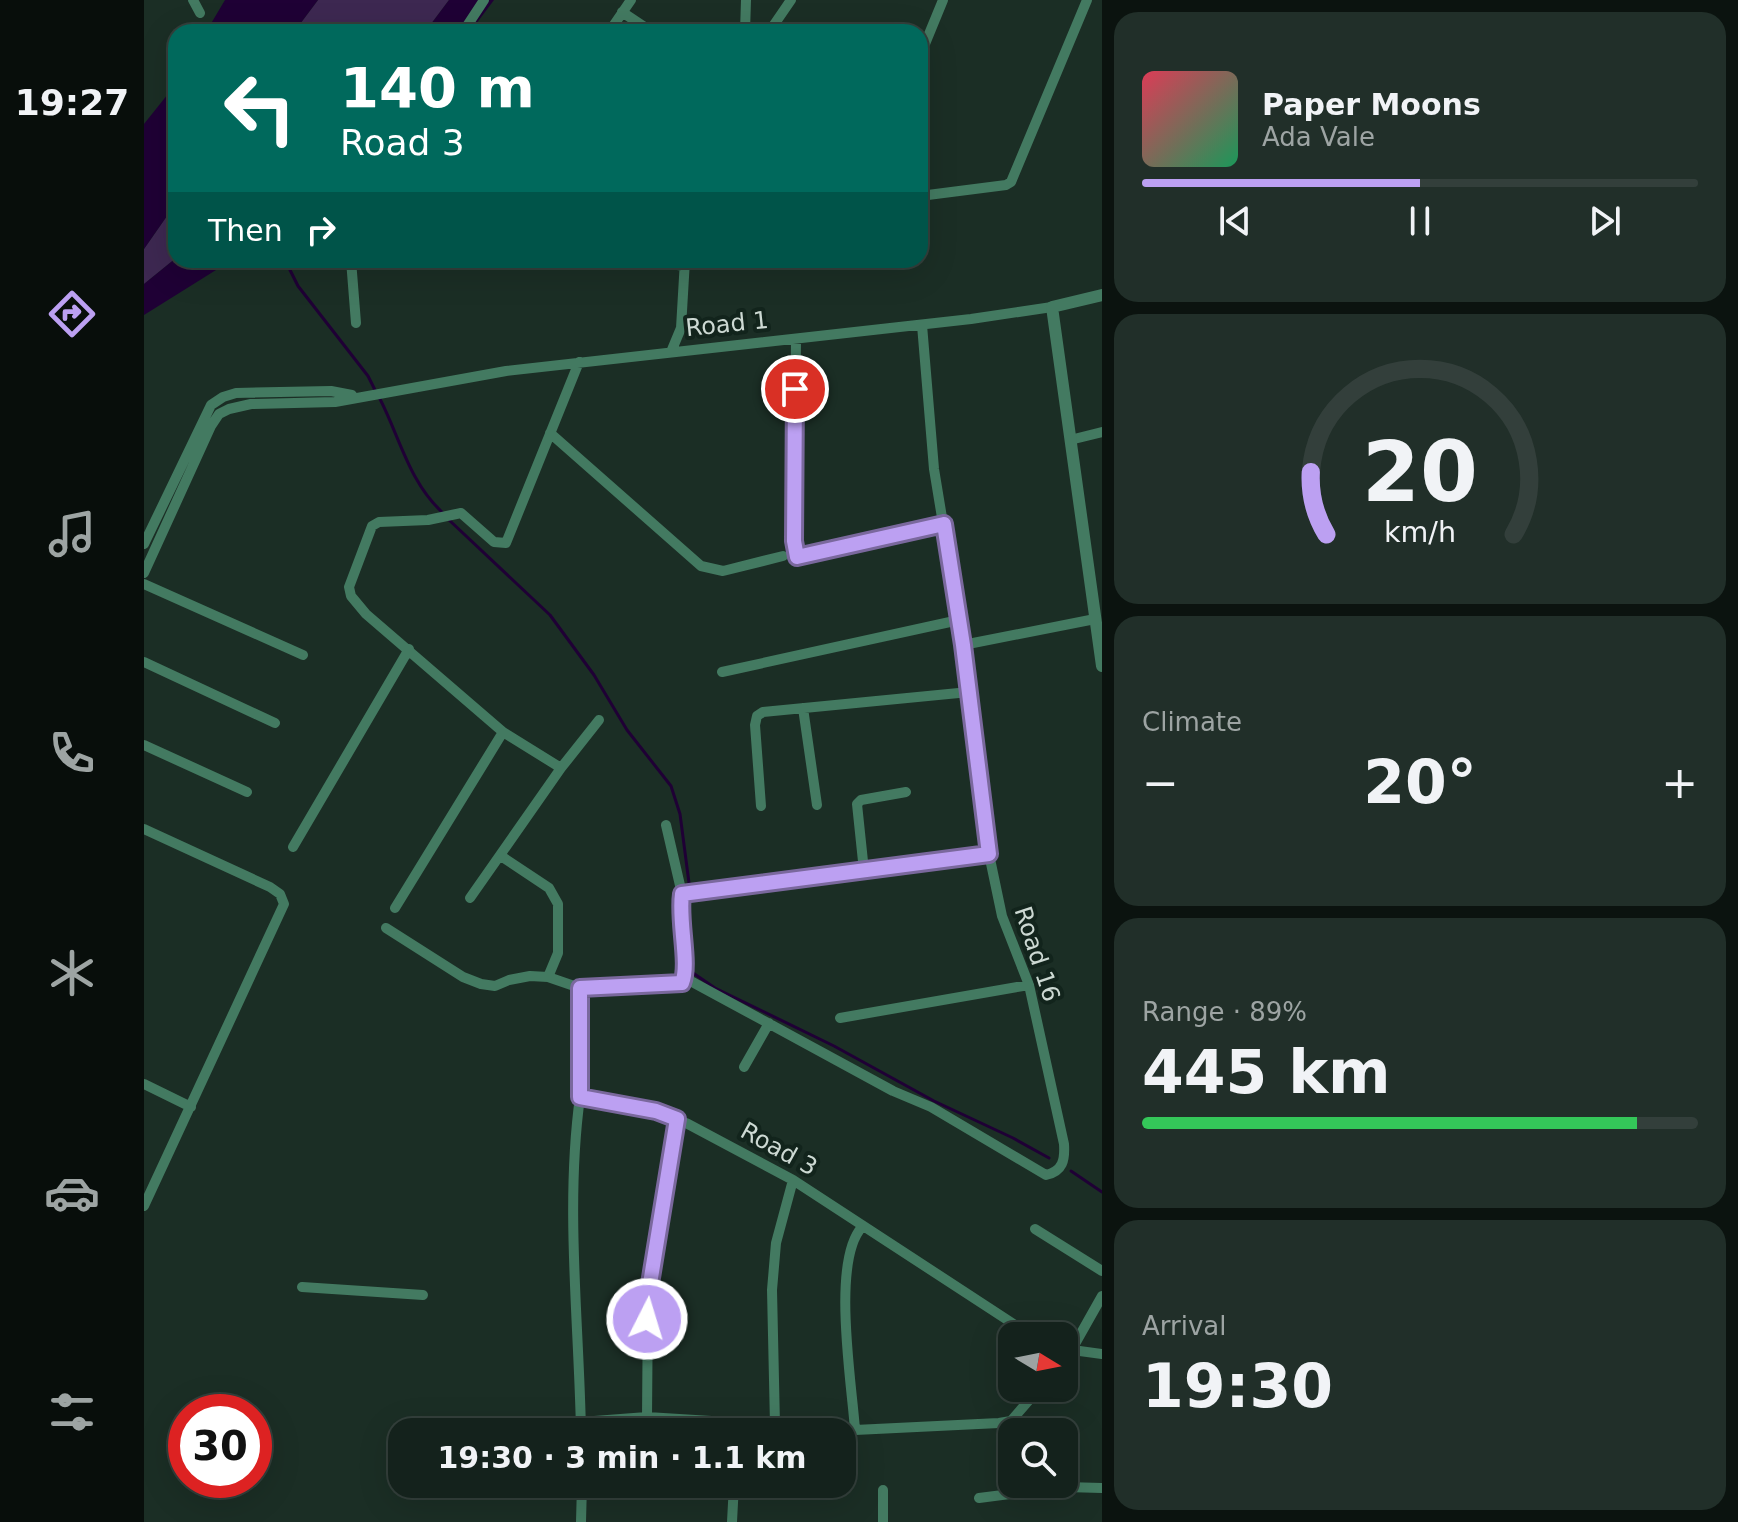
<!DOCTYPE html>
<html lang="en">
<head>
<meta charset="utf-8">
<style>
  body { margin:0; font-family:"DejaVu Sans",sans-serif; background:#212f29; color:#f1f3f6; height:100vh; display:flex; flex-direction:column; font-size:30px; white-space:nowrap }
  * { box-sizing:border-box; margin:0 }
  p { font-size:26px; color:#9da4a3 }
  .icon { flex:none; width:44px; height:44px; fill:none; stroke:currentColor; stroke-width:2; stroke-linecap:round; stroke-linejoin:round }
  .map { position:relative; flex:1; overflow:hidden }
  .drawer { display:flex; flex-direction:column; gap:12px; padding:12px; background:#0b130f; width:636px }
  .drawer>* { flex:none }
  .hud { position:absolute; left:24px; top:24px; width:760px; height:244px; border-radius:24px; box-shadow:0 8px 32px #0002,0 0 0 2px #333f3b; background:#00695c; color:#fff; overflow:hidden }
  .needle { width:52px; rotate:100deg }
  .fabs { position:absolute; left:854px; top:1322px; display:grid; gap:16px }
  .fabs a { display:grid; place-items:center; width:80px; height:80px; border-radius:16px; background:#14221c; box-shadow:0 8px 32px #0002,0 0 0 2px #333f3b; font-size:40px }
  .speed { position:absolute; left:24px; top:1394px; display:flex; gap:16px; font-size:40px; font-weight:700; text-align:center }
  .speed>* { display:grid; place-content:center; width:104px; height:104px; border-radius:50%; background:#14221c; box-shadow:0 8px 32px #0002,0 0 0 2px #333f3b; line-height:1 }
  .speed .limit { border:12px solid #d22; background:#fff; color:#111 }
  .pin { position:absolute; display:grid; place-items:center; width:68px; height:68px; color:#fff; margin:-34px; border:4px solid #fff; border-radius:50%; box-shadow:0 2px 8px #0007 }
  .me { position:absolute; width:88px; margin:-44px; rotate:5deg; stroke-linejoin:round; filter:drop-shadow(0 0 6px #0008) }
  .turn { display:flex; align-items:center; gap:28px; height:168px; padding:0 40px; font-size:36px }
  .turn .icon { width:104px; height:104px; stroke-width:2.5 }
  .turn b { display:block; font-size:56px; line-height:68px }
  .then { display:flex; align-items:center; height:76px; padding:0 40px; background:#0003; gap:16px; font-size:30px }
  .big { font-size:60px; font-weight:800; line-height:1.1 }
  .drawer .widget { flex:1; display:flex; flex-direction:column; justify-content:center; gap:12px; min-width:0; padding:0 28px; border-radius:24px; background:#212f29 }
  .drawer .dial { align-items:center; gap:0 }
  .dial svg { height:208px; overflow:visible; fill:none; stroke:#333f3b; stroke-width:7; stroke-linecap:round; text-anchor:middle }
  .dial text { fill:#f1f3f6; stroke:none }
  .song { display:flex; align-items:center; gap:24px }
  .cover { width:96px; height:96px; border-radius:12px; background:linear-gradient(135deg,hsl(350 70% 55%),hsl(150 70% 35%)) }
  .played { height:8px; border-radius:4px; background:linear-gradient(90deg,#bca0f2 50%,#333f3b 50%) }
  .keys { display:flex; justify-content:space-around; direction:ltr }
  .heat { display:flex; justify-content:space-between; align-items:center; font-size:44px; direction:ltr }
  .charge { height:12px; border-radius:6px; background:linear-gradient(90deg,#34c759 89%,#333f3b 0) }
  .trip { position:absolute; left:244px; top:1418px; width:468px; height:80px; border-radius:24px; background:#14221c; box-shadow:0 8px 32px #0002,0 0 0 2px #333f3b; font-weight:800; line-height:80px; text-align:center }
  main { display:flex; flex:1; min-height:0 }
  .menu { display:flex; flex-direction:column; width:144px; justify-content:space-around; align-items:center; background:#080e0b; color:#9da4a3 }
  .menu .icon { width:56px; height:56px }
  .menu .selected { color:#bca0f2 }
  .menu b { font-size:36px; color:#f1f3f6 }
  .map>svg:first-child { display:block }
  .green { fill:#3d2851 }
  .water { fill:#1f0035 }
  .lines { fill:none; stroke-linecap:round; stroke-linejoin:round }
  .stream { stroke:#1f0035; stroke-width:3 }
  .minor { stroke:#437a61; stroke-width:10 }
  .tertiary { stroke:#437a61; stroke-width:12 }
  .route-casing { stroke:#7a689d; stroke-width:20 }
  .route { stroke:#bca0f2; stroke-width:14 }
  .labels { text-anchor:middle; stroke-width:8; stroke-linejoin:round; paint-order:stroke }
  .street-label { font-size:24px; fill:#cdd9d3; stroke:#12241c }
</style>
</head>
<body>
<main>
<nav class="menu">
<b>19:27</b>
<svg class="icon selected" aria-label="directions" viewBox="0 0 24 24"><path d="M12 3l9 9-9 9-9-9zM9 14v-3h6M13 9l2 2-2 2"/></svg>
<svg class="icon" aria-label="music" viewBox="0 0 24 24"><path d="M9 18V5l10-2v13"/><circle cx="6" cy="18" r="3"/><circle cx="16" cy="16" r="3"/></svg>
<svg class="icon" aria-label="phone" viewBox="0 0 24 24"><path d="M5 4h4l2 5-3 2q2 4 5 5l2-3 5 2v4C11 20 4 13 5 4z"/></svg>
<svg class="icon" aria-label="climate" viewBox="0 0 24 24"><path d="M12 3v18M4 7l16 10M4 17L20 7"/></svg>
<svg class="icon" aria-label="car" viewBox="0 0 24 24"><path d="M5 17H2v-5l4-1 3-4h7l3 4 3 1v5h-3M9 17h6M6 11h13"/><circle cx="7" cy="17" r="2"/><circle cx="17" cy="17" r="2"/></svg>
<svg class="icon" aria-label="filters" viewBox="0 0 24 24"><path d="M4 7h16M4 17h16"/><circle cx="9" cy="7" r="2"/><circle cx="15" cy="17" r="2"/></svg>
</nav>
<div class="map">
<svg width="958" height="1522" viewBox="0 0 958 1522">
  <rect width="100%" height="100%" fill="#1b2e25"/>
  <!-- green -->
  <path class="green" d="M174,0H305L281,32H150Z
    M32,203V258L0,284V249Z"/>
  <!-- water -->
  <path class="water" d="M81,0H174L150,32H62Z
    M305,0H350L326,32H281Z
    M32,84V203L0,249V124Z
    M32,258V260H88L0,315V284Z"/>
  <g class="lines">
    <!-- stream -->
    <path class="stream" d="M141,260L154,286L224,376L232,392
      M236,399C256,438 265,482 299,513
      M304,519L406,615L450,675L483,730L527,786L536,814L545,883
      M549,973L571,988L690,1046L790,1101L869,1138L905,1158
      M927,1171L958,1192"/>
    <!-- minor -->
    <path class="minor" d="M49,0L56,13
      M478,12L508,32
      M319,32L340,0
      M465,32L487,0
      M601,32L602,0
      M625,32L647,0
      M776,56L799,0
      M776,196L862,185L867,182L943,0
      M207,260L212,323
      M502,260L540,266
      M652,339L650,541L653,557L800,524
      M527,352L537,328L541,260
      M406,433L557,566L579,571L639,556
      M926,440L958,432
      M0,544L67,405L79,397L92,393L187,391L208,395
      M0,573L67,426L75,414L85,409L107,404L191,402L362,371L827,319L908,307
      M0,584L159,655
      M819,645L951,619
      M0,662L131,723
      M578,672L815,620
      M659,708L673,805
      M0,745L103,792
      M417,768L455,720
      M617,806L611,725L613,716L619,712L825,692
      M522,825L538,894
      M0,829L126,887L136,894L140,904L0,1206
      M149,847L265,649
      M357,856L405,888L414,904V953L404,977
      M720,871L713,804L717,800L762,792
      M326,898L417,768L359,732L222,614L207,596L205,587L228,526L235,522L284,520L317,513L350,542L362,543L435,362
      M251,908L359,732
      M242,928L319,977L337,984L351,986L365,980L386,976L404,977L436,988L528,985L538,983L541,978L535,911L538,894L845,854
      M541,978L749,1091L787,1107L902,1175C919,1171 921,1160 920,1144L885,985L858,916L845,854L819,645L790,469L778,325
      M436,988V1097L512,1111L544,1124L649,1180L888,1336
      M696,1018L885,985
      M600,1067L625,1023
      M0,1084L47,1107
      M436,1097C421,1207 435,1321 437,1432
      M533,1119L504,1296L503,1417L711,1430L855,1423L867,1421L886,1399L888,1388
      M891,1229L958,1271
      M158,1287L279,1295
      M921,1349L958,1354
      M927,1351L958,1296
      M437,1422L503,1417
      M631,1425L628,1290L632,1243L649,1180
      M711,1430C708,1384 687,1261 718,1227
      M835,1498L922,1487L958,1488
      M437,1522L438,1484
      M588,1522L590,1484
      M739,1522V1490"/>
    <!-- tertiary -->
    <path class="tertiary" d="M958,295L908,307L958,666"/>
  </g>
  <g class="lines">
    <defs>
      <path id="route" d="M503,1319L504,1296L533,1119L512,1111L436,1097V988L538,983C546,964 534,921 538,894L845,854L819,645L800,524L653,557L650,541L651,389"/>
    </defs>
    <!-- route casing -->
    <use href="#route" class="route-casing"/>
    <!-- route -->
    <use href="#route" class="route"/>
  </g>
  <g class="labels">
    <!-- street labels -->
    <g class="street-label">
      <text transform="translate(583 324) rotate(-6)" y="8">Road 1</text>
      <text transform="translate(893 954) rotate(72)" y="8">Road 16</text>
      <text transform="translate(635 1149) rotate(29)" y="8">Road 3</text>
    </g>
  </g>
</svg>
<div class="fabs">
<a><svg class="needle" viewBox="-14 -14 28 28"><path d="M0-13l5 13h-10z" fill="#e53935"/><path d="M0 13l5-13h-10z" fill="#9da4a3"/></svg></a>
<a><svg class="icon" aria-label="search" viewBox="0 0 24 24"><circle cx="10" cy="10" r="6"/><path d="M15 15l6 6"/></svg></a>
</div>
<div class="speed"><div class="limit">30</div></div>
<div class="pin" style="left:651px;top:389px;background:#d93025"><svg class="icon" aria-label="arrive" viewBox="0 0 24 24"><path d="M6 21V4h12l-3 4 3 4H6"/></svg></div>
<svg class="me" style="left:503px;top:1319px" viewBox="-20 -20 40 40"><circle r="17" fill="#bca0f2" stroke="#fff" stroke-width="3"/><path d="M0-11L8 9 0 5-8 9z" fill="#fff"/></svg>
<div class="trip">19:30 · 3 min · 1.1 km</div>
<div class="hud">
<div class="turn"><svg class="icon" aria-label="left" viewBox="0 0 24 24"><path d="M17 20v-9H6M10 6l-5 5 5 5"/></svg><div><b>140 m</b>Road 3</div></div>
<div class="then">Then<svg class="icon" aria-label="right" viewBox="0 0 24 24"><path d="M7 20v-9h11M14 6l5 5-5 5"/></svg></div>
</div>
</div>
<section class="drawer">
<div class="widget">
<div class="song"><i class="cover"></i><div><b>Paper Moons</b><p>Ada Vale</p></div></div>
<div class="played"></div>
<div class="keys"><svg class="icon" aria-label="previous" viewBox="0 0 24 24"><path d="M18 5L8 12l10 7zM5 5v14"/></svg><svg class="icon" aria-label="pause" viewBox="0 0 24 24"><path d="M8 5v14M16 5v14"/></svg><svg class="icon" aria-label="next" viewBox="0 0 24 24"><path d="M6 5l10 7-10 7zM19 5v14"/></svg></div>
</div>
<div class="widget dial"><svg viewBox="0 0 100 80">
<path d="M14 69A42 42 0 1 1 86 69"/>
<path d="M14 69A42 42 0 0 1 8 45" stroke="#bca0f2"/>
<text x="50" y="56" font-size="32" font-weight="700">20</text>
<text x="50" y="72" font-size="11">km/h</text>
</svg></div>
<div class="widget"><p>Climate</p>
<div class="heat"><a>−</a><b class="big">20°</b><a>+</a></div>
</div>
<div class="widget"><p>Range · 89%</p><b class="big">445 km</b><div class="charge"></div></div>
<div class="widget"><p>Arrival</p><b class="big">19:30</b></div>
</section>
</main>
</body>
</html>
